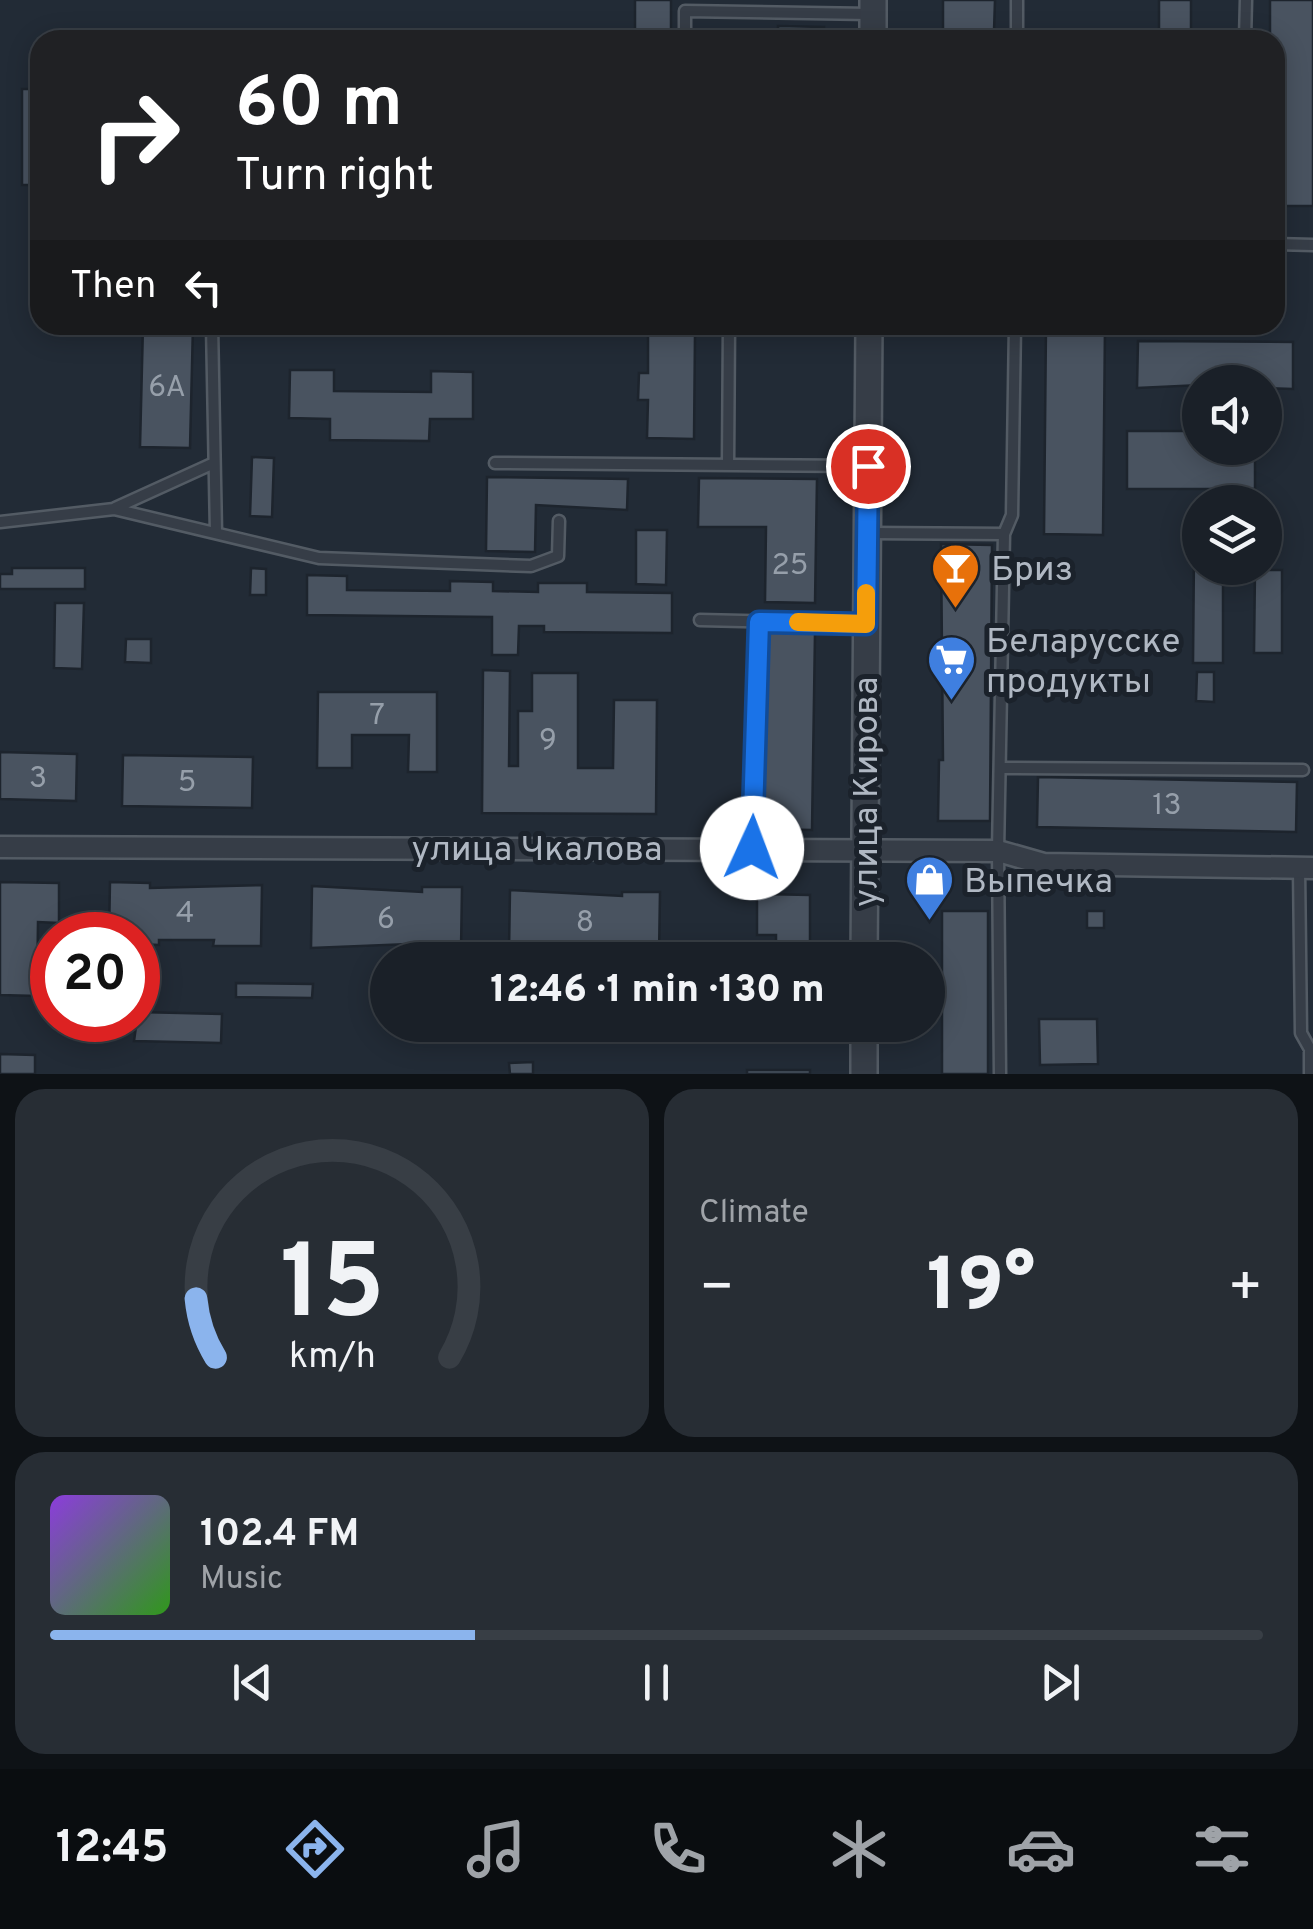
<!DOCTYPE html>
<html lang="en">
<head>
<meta charset="utf-8">
<style>
  body { margin:0; font-family:Overpass,sans-serif; background:#272d34; color:#f1f3f6; height:100vh; display:flex; flex-direction:column; font-size:38px; white-space:nowrap }
  * { box-sizing:border-box; margin:0 }
  p { font-size:32px; color:#9fa3a8 }
  .icon { flex:none; width:55px; height:55px; fill:none; stroke:currentColor; stroke-width:2; stroke-linecap:round; stroke-linejoin:round }
  .map { position:relative; height:1074px; overflow:hidden }
  .sheet { display:flex; flex-direction:column; gap:15px; padding:15px; background:#0e1216; flex:1 }
  .sheet>* { flex:none }
  .banner { position:absolute; left:30px; top:30px; width:1255px; height:305px; border-radius:30px; box-shadow:0 5px 25px #0003,0 0 0 2px #383e45; background:#202124; color:#fff; overflow:hidden }
  .controls { position:absolute; left:1182px; top:365px; display:grid; gap:20px }
  .controls a { display:grid; place-items:center; width:100px; height:100px; border-radius:50%; background:#1a2028; box-shadow:0 5px 25px #0003,0 0 0 2px #383e45; font-size:50px }
  .speed { position:absolute; left:30px; top:912px; display:flex; gap:20px; font-size:50px; font-weight:700; text-align:center }
  .speed>* { display:grid; place-content:center; width:130px; height:130px; border-radius:50%; background:#1a2028; box-shadow:0 5px 25px #0003,0 0 0 2px #383e45; line-height:1 }
  .speed .limit { border:15px solid #d22; background:#fff; color:#111 }
  .pin { position:absolute; display:grid; place-items:center; width:85px; height:85px; color:#fff; margin:-42px; border:5px solid #fff; border-radius:50%; box-shadow:0 2px 10px #0007 }
  .me { position:absolute; width:110px; margin:-55px; rotate:2deg; stroke-linejoin:round; filter:drop-shadow(0 0 8px #0008) }
  .turn { display:flex; align-items:center; gap:35px; height:210px; padding:0 40px; font-size:45px }
  .turn .icon { width:130px; height:130px; stroke-width:2.5 }
  .turn b { display:block; font-size:70px; line-height:85px }
  .then { display:flex; align-items:center; height:95px; padding:0 40px; background:#0003; gap:20px; font-size:38px }
  .big { font-size:75px; font-weight:800; line-height:1.1 }
  .sheet .widget { flex:1; display:flex; flex-direction:column; justify-content:center; gap:15px; min-width:0; padding:0 35px; border-radius:30px; background:#272d34 }
  .sheet .dial { align-items:center; gap:0 }
  .dial svg { height:260px; overflow:visible; fill:none; stroke:#383e45; stroke-width:7; stroke-linecap:round; text-anchor:middle }
  .dial text { fill:#f1f3f6; stroke:none }
  .song { display:flex; align-items:center; gap:30px }
  .cover { width:120px; height:120px; border-radius:15px; background:linear-gradient(135deg,hsl(270 70% 55%),hsl(110 70% 35%)) }
  .played { height:10px; border-radius:5px; background:linear-gradient(90deg,#8bb4ed 35%,#383e45 35%) }
  .keys { display:flex; justify-content:space-around; direction:ltr }
  .heat { display:flex; justify-content:space-between; align-items:center; font-size:55px; direction:ltr }
  .sheet .tiles { flex:1; display:grid; gap:15px; grid-template-columns:1fr 1fr }
  .widget:last-child { grid-column:span 2 }
  .trip { position:absolute; left:370px; top:942px; width:575px; height:100px; border-radius:50px; background:#1a2028; box-shadow:0 5px 25px #0003,0 0 0 2px #383e45; font-weight:800; line-height:100px; text-align:center }
  .tabs { display:flex; height:160px; justify-content:space-around; align-items:center; background:#0a0d10; color:#9fa3a8 }
  .tabs .icon { width:70px; height:70px }
  .tabs .current { color:#8bb4ed }
  .tabs b { font-size:45px; color:#f1f3f6 }
  .map>svg:first-child { display:block }
  .building { fill:#495360; stroke:#1d242d; stroke-width:2.5 }
  .lines { fill:none; stroke-linecap:round; stroke-linejoin:round }
  .service-casing { stroke:#535b64; stroke-width:15 }
  .minor-casing { stroke:#535b64; stroke-width:25 }
  .tertiary-casing { stroke:#535b64; stroke-width:30 }
  .service { stroke:#363d47; stroke-width:10 }
  .minor { stroke:#363d47; stroke-width:20 }
  .tertiary { stroke:#363d47; stroke-width:25 }
  .route-casing { stroke:#114b97; stroke-width:25 }
  .route { stroke:#1a73e8; stroke-width:18 }
  .slow { stroke:#f59e0b; stroke-width:18 }
  .labels { text-anchor:middle; stroke-width:10; stroke-linejoin:round; paint-order:stroke }
  .number-label { font-size:30px; fill:#969faa }
  .poi-label { font-size:35px; fill:#b0b8c3; stroke:#1b222b; text-anchor:start }
  .street-label { font-size:35px; fill:#b0b8c3; stroke:#1b222b }
</style>
</head>
<body>
<div class="map">
<svg width="1313" height="1074" viewBox="0 0 1313 1074">
  <rect width="100%" height="100%" fill="#222b36"/>
  <!-- building -->
  <path class="building" d="M635,0H671V40H635Z
    M943,0H995L994,31H988V40H948V31H943Z
    M1159,0H1191V40H1159Z
    M1270,0H1313V206H1275V40H1270Z
    M778,26L824,27L823,40H778Z
    M22,89H40V185H22Z
    M1275,278H1282V304H1275Z
    M143,325H193L190,448L140,447Z
    M1046,325H1105L1103,535L1044,534Z
    M648,333L695,334L694,439L647,438L648,400H638L639,373H648Z
    M1138,341L1293,342V389L1265,388V382L1137,388Z
    M290,370H334V391L431,392V371L473,372V419H430L429,441L330,440V419L289,418Z
    M1127,431H1200V448H1255V489H1127Z
    M252,457L274,458L272,517L250,516Z
    M487,477L628,479L627,510L536,505L535,552L486,551Z
    M699,478L817,479L815,603L765,602L766,527H698Z
    M636,530H667L666,585L636,584Z
    M941,544L992,545L990,821H938L939,760H943Z
    M1194,552H1200V568H1223V663H1193Z
    M12,568H85V589H0V574H12Z
    M251,568L266,569V595H250Z
    M1255,570H1282V653H1254Z
    M307,575L347,576V590L450,591V581L493,582V591L538,592V583H587V592L672,593V633L544,632V626H519L518,655H492V617L307,615Z
    M55,603H84L82,669L54,668Z
    M766,632L815,633L812,830L763,829Z
    M126,639H151V663L125,662Z
    M483,670L510,671L509,766H518V711H532V673H578V768H613L614,700H657L656,814L482,813Z
    M1197,672H1214V702L1196,701Z
    M318,692H437V772H408L409,735H352V768H317Z
    M0,752L77,754L76,801L0,799Z
    M123,755L253,757L252,808L122,806Z
    M1038,777L1297,782L1296,832L1037,827Z
    M0,882L59,883V923L38,922L37,996L0,995Z
    M110,882L150,883V888L262,885L261,946H213L214,940H159V945L138,944V935H109Z
    M312,886L422,892V887H462L461,950L409,949V944L311,948Z
    M510,890L622,896V892H660L659,955L613,954V948L509,951Z
    M757,894L810,895V960H776V935H757Z
    M942,911H988V1074H942Z
    M1087,911H1104V928H1087Z
    M236,983L313,984L312,998L236,997Z
    M138,1012L222,1014L221,1043L134,1041Z
    M1039,1019H1097L1098,1064L1040,1065Z
    M0,1054L35,1055V1074H0Z
    M533,1062V1074H510L509,1063Z
    M747,1070H810V1074H747Z"/>
  <g class="lines">
    <defs>
      <path id="service" d="M685,40V11L870,14
        M1017,40V0
        M1245,40L1246,0
        M1275,244L1313,245
        M212,325L216,533
        M495,463L867,466
        M728,465L729,325
        M115,508L214,463
        M0,522L114,509L319,558L531,566L558,556L559,521
        M870,533L1004,534
        M700,620L865,624
        M1001,768L1303,770
        M752,848L759,622
        M1299,869L1301,1033L1310,1049V1074
        M1000,1074L998,851L1004,534L1012,515L1015,325"/>
      <path id="minor" d="M0,847L998,851L1044,864L1313,868"/>
      <path id="tertiary" d="M873,40V0
        M864,960L869,325
        M864,1074V1025"/>
    </defs>
    <!-- service casing -->
    <use href="#service" class="service-casing"/>
    <!-- minor casing -->
    <use href="#minor" class="minor-casing"/>
    <!-- tertiary casing -->
    <use href="#tertiary" class="tertiary-casing"/>
    <!-- service -->
    <use href="#service" class="service"/>
    <!-- minor -->
    <use href="#minor" class="minor"/>
    <!-- tertiary -->
    <use href="#tertiary" class="tertiary"/>
  </g>
  <g class="lines">
    <defs>
      <path id="route" d="M752,848L759,622L866,624L868,466"/>
    </defs>
    <!-- route casing -->
    <use href="#route" class="route-casing"/>
    <!-- route -->
    <use href="#route" class="route"/>
    <!-- slow -->
    <path class="slow" d="M798,622L866,624V593"/>
  </g>
  <!-- icons -->
  <defs>
    <symbol id="bar-pin" viewBox="-11 -11 22 30"><path d="M0 17L-7.5 6A9.5 9.5 0 1 1 7.5 6Z" fill="#e8710a" stroke="#1b222b"/><path d="M-6-5H6L.8 .8V4.5H3.5V6h-7V4.5H-.8V.8Z" fill="#fff"/></symbol>
    <symbol id="supermarket-pin" viewBox="-11 -11 22 30"><path d="M0 17L-7.5 6A9.5 9.5 0 1 1 7.5 6Z" fill="#3f7fe0" stroke="#1b222b"/><path d="M-6-5.5h2.5l.6 2H6L4.5 2H-2.5L-4.4-4H-6ZM-1.5 3.2a1.3 1.3 0 1 0 .1 0ZM3 3.2a1.3 1.3 0 1 0 .1 0Z" fill="#fff"/></symbol>
    <symbol id="shop-pin" viewBox="-11 -11 22 30"><path d="M0 17L-7.5 6A9.5 9.5 0 1 1 7.5 6Z" fill="#3f7fe0" stroke="#1b222b"/><path d="M-5-2.5h2.3a2.7 3.5 0 0 1 5.4 0H5L5.5 6h-11ZM-1.5-2.5h3a1.5 2.3 0 0 0-3 0Z" fill="#fff"/></symbol>
  </defs>
  <g fill-rule="evenodd">
    <use href="#bar-pin" x="928" y="540" width="55" height="75"/>
    <use href="#supermarket-pin" x="924" y="632" width="55" height="75"/>
    <use href="#shop-pin" x="902" y="852" width="55" height="75"/>
  </g>
  <g class="labels">
    <!-- number labels -->
    <g class="number-label">
      <text x="167" y="396">6А</text>
      <text x="790" y="574">25</text>
      <text x="377" y="724">7</text>
      <text x="548" y="749">9</text>
      <text x="38" y="787">3</text>
      <text x="187" y="791">5</text>
      <text x="1167" y="814">13</text>
      <text x="185" y="922">4</text>
      <text x="386" y="928">6</text>
      <text x="585" y="931">8</text>
    </g>
    <!-- poi labels -->
    <g class="poi-label">
      <text x="991" y="580">Бриз</text>
      <text x="986" y="652">Беларусске<tspan x="986" dy="40">продукты</tspan></text>
      <text x="964" y="892">Выпечка</text>
    </g>
    <!-- street labels -->
    <g class="street-label">
      <text transform="translate(865 792) rotate(-90)" y="12">улица Кирова</text>
      <text x="537" y="860">улица Чкалова</text>
    </g>
  </g>
</svg>
<div class="controls">
<a><svg class="icon" aria-label="sound" viewBox="0 0 24 24"><path d="M4 9h4l5-4v14l-5-4H4zM17 9q2 3 0 6"/></svg></a>
<a><svg class="icon" aria-label="layers" viewBox="0 0 24 24"><path d="M12 4l9 5-9 5-9-5zM3 14l9 5 9-5"/></svg></a>
</div>
<div class="speed"><div class="limit">20</div></div>
<div class="pin" style="left:868px;top:466px;background:#d93025"><svg class="icon" aria-label="arrive" viewBox="0 0 24 24"><path d="M6 21V4h12l-3 4 3 4H6"/></svg></div>
<svg class="me" style="left:752px;top:848px" viewBox="-20 -20 40 40"><circle r="19" fill="#fff"/><path d="M0-13L10 11 0 6-10 11z" fill="#1a73e8"/></svg>
<div class="trip">12:46 · 1 min · 130 m</div>
<div class="banner">
<div class="turn"><svg class="icon" aria-label="right" viewBox="0 0 24 24"><path d="M7 20v-9h11M14 6l5 5-5 5"/></svg><div><b>60 m</b>Turn right</div></div>
<div class="then">Then<svg class="icon" aria-label="left" viewBox="0 0 24 24"><path d="M17 20v-9H6M10 6l-5 5 5 5"/></svg></div>
</div>
</div>
<section class="sheet">
<div class="tiles">
<div class="widget dial"><svg viewBox="0 0 100 80">
<path d="M14 69A42 42 0 1 1 86 69"/>
<path d="M14 69A42 42 0 0 1 8 51" stroke="#8bb4ed"/>
<text x="50" y="56" font-size="32" font-weight="700">15</text>
<text x="50" y="72" font-size="11">km/h</text>
</svg></div>
<div class="widget"><p>Climate</p>
<div class="heat"><a>−</a><b class="big">19°</b><a>+</a></div>
</div>
<div class="widget">
<div class="song"><i class="cover"></i><div><b>102.4 FM</b><p>Music</p></div></div>
<div class="played"></div>
<div class="keys"><svg class="icon" aria-label="previous" viewBox="0 0 24 24"><path d="M18 5L8 12l10 7zM5 5v14"/></svg><svg class="icon" aria-label="pause" viewBox="0 0 24 24"><path d="M8 5v14M16 5v14"/></svg><svg class="icon" aria-label="next" viewBox="0 0 24 24"><path d="M6 5l10 7-10 7zM19 5v14"/></svg></div>
</div>
</div>
</section>
<nav class="tabs">
<b>12:45</b>
<svg class="icon current" aria-label="directions" viewBox="0 0 24 24"><path d="M12 3l9 9-9 9-9-9zM9 14v-3h6M13 9l2 2-2 2"/></svg>
<svg class="icon" aria-label="music" viewBox="0 0 24 24"><path d="M9 18V5l10-2v13"/><circle cx="6" cy="18" r="3"/><circle cx="16" cy="16" r="3"/></svg>
<svg class="icon" aria-label="phone" viewBox="0 0 24 24"><path d="M5 4h4l2 5-3 2q2 4 5 5l2-3 5 2v4C11 20 4 13 5 4z"/></svg>
<svg class="icon" aria-label="climate" viewBox="0 0 24 24"><path d="M12 3v18M4 7l16 10M4 17L20 7"/></svg>
<svg class="icon" aria-label="car" viewBox="0 0 24 24"><path d="M5 17H2v-5l4-1 3-4h7l3 4 3 1v5h-3M9 17h6M6 11h13"/><circle cx="7" cy="17" r="2"/><circle cx="17" cy="17" r="2"/></svg>
<svg class="icon" aria-label="filters" viewBox="0 0 24 24"><path d="M4 7h16M4 17h16"/><circle cx="9" cy="7" r="2"/><circle cx="15" cy="17" r="2"/></svg>
</nav>
</body>
</html>
